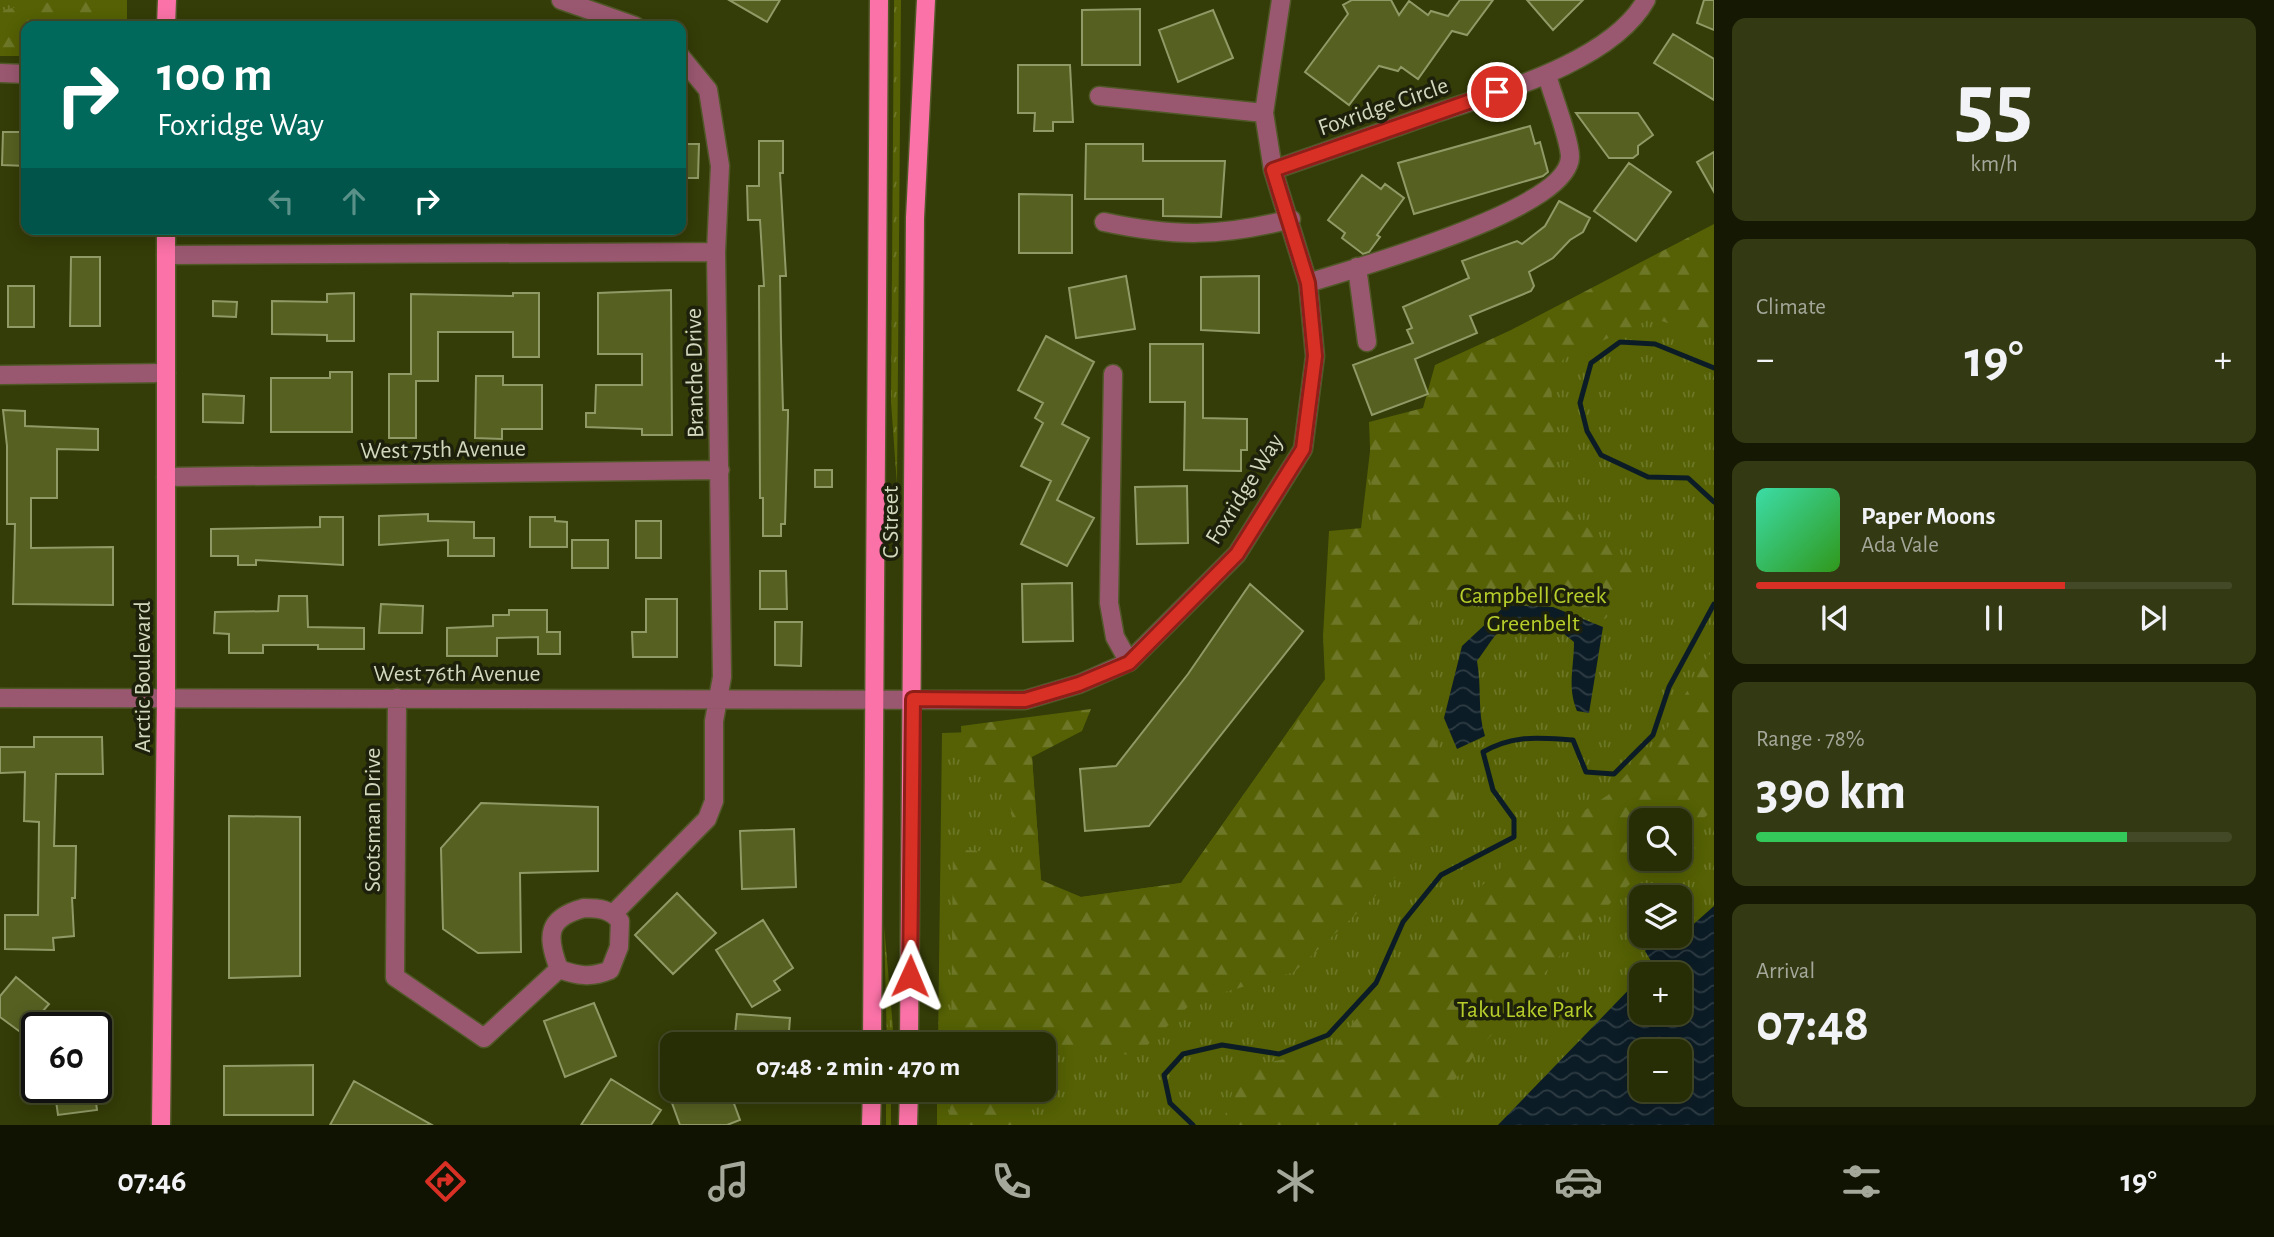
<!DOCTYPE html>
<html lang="en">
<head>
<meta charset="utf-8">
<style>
  body { margin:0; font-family:"Alegreya Sans",sans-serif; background:#333913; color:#f1f3f6; height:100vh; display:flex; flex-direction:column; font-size:26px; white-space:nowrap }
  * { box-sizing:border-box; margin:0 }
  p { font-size:23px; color:#a4a89a }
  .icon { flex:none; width:38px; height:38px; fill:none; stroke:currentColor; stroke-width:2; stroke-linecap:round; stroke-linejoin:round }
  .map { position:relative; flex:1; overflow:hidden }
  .details { display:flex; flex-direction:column; gap:18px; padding:18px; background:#151903; width:560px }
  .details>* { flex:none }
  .hud { position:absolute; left:21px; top:21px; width:665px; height:214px; border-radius:14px; box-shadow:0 4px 18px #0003,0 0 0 2px #434927; background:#00695c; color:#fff; overflow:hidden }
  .tools { position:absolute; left:1629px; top:808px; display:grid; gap:14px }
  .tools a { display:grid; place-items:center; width:63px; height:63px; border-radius:14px; background:#272d05; box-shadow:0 4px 18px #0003,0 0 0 2px #434927; font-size:35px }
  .speed { position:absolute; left:21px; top:1012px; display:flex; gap:14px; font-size:35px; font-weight:700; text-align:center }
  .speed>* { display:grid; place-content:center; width:91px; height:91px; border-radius:50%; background:#272d05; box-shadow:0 4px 18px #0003,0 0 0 2px #434927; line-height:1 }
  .speed .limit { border:4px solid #111; border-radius:10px; background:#fff; color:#111 }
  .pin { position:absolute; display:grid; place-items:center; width:60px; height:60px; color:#fff; margin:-30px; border:4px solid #fff; border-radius:50%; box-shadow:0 2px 7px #0007 }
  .me { position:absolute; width:77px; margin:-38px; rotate:1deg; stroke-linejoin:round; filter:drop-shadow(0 0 5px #0008) }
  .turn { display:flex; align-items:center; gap:24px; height:147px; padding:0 21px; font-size:32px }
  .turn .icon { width:91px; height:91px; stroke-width:2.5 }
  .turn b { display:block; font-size:49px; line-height:60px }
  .lanes { display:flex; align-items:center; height:66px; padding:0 21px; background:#0003; justify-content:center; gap:35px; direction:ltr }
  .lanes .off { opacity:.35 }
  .big { font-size:52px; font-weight:700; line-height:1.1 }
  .details .widget { flex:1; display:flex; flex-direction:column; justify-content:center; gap:10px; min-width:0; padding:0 24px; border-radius:14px; background:#333913 }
  .details .dial { align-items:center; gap:0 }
  .dial b { font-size:91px; line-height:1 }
  .song { display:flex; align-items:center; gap:21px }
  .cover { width:84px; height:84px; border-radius:10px; background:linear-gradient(135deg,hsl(160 70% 55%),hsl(110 70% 35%)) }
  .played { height:7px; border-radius:4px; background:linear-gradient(90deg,#d93025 65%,#434927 65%) }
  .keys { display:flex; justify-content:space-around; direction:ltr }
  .heat { display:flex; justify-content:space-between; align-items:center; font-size:38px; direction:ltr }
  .charge { height:10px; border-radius:5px; background:linear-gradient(90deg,#34c759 78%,#434927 0) }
  .trip { position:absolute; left:660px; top:1032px; width:396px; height:70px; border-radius:14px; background:#272d05; box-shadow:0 4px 18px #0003,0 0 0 2px #434927; font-weight:700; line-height:70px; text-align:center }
  .tabs { display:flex; height:112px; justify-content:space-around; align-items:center; background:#101202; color:#a4a89a }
  .tabs .icon { width:49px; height:49px }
  .tabs .current { color:#d93025 }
  .tabs b { font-size:32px; color:#f1f3f6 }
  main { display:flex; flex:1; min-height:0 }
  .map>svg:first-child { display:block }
  .grass { fill:url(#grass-tufts); fill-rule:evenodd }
  .forest { fill:url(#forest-firs) }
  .water { fill:url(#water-waves); fill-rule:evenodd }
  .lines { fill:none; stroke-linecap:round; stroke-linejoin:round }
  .stream { stroke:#0c1c26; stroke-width:5 }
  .building { fill:#566021; stroke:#909a67; stroke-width:2 }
  .minor-casing { stroke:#505828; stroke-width:21 }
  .major-casing { stroke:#505828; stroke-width:21 }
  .minor { stroke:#9a5870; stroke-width:18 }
  .major { stroke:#fa72a7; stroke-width:18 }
  .route-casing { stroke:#8d1f18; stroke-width:18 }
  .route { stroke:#d93025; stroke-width:12 }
  .labels { text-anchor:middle; stroke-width:7; stroke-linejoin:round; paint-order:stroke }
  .street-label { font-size:24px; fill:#d2d8bd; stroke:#1d210c }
  .park-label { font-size:24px; fill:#b8ce2b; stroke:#1d210c }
</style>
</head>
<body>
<main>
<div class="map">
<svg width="1714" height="1125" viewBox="0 0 1714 1125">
  <defs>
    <pattern id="grass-tufts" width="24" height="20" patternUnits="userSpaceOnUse" patternTransform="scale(1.75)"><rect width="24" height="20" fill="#556104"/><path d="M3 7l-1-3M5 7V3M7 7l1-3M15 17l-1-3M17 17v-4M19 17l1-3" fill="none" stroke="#6d7727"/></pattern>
    <pattern id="forest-firs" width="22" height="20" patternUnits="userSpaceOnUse" patternTransform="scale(1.75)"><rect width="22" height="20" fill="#556104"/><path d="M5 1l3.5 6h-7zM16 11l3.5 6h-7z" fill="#6d7727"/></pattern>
    <pattern id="water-waves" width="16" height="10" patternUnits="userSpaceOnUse" patternTransform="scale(1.75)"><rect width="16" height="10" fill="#0c1c26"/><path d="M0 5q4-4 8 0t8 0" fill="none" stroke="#2e3c44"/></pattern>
  </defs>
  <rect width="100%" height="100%" fill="#343c07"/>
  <!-- grass -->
  <path class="grass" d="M0,0H127V26H26V56H0Z
    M894,0H901L897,486L891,402Z
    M1714,259V1125H937V1090H1043V1045H938L942,733L1030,730L1041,881L1081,897L1181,883L1347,648L1372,434L1433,428ZM1642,821H1680V859H1642ZM1642,898H1680V936H1642ZM1642,975H1680V1013H1642ZM1642,1052H1680V1090H1642Z
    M884,925L893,1028L891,1045H887Z
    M886,1090H891V1125H886Z"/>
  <!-- forest -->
  <path class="forest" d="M80,0H114V26H26V56H0V11L29,4Z
    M1714,224V339L1653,318L1564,358L1551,379L1557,502L1644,576L1605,619L1540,592L1430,597L1405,653L1462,815L1294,972L1194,1001L1136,1056L1001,1036L1002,1045H951L953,849L1027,855L1005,793L962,752L961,726L1091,709L1082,731L1032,757L1041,880L1081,897L1181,883L1325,680L1323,636L1329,531L1373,527L1369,422L1423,408L1435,365L1511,330Z
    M1714,649V809L1680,839V821H1642V859H1657C1568,939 1493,1031 1419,1125H1222L1240,1068L1331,1050L1409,955L1509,860L1608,795L1665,732L1701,665Z
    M950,1090H1010L1016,1125H950Z"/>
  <!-- water -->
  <path class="water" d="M1506,605L1553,607L1603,627L1589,713L1577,711C1567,687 1574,668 1574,642C1558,628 1532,610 1509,623C1497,629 1485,651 1477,661C1482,687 1477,711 1485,736L1457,749L1444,718L1462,646Z
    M1714,906V1125H1498L1641,977L1642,1013H1680V975H1643L1651,961L1645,951L1651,944L1670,945ZM1642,1052H1680V1090H1642Z"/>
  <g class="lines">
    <!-- stream -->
    <path class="stream" d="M1714,368L1655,344L1620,342L1591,363L1580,403L1587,431L1601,455L1648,477L1688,478L1714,502
      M1193,1125L1170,1103L1164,1075L1183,1054L1222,1045L1279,1054L1328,1035L1376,983L1403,922L1441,875L1514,837V819L1493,790L1483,752C1514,734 1539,738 1573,740L1586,772L1614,774L1653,735L1669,687L1714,604"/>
  </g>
  <!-- building -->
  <path class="building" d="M729,0H780L767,22Z
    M1352,0H1391L1399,15L1409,1L1428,15L1431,11L1448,16L1460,0H1493L1467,35L1452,31L1418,79L1401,67L1398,71L1379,66L1349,105L1305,72L1348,14L1343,5Z
    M1527,0H1583L1553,30Z
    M1704,0H1714V30L1697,23Z
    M1140,9V65H1082V10Z
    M1213,10L1233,58L1178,82L1159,30Z
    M1673,34L1714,59V100L1654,63Z
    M1018,65H1070L1073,122H1053V131H1034L1035,113H1018Z
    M1576,113H1638L1653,135L1638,146V154L1633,158H1609Z
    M1530,126L1535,144L1540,142L1548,172L1543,176L1414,214L1398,163Z
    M3,132H26V166L2,165Z
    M759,141H783V173H780L786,276H780L781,338L783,410H788V417L785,524H781V536H763V498H760L759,286H764L760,220H748L747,186H759Z
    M681,144H699L698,178H681Z
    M1086,144H1143V161H1225L1221,217L1163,216V199H1085Z
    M1714,152V192L1697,162Z
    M1629,163L1671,192L1636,241L1594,211Z
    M1362,175L1381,189L1385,184L1404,198L1377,235L1380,237L1369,252L1363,254L1342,238L1345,233L1328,220Z
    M1019,194L1072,195V253H1019Z
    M1559,201L1590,218L1583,232L1570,240L1553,258L1529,272L1534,286L1531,291L1470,316L1477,333L1415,359L1428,394L1372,415L1353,365L1413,343L1407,330L1412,328L1403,307L1469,278L1462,261L1517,241L1522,244L1545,226Z
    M71,257H100V326H70Z
    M1126,276L1135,329L1076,338L1069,288Z
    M1259,276V333L1201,330V277Z
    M8,286H34V327H8Z
    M671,290L672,435H642V429L586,427V413H595L596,385H642V354H598V293Z
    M354,293V341H327V335L272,334V301L327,302V294Z
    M513,293H539V357H513V332H438V381H416V438H389V374H411V294L513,296Z
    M213,301L237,302L236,317L213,316Z
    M1046,336L1094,362L1062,424L1089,438L1057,500L1094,518L1067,566L1021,544L1051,481L1021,466L1043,423L1035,418L1043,403L1018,390Z
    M1150,344H1203V418L1247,419V450H1241V471L1184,470L1185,402H1150Z
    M330,372H352V432H271V378H330Z
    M476,376H503V385H542V429H502V439L475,438Z
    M203,394L244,396L243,423L203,422Z
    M3,410L25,411V426L98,429V450L57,449V498H31V548L113,547V605L13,604L15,524H7V446Z
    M815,470H832V487H815Z
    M1187,486L1188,543L1137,544L1135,487Z
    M428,514V521L474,522V538H494V556H448V540L379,545V516Z
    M320,517H343V565L256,560V565H238V556H211V529L320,527Z
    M530,517H555V521L567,522V547H530Z
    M636,521H661V558H636Z
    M572,540H608V568H572Z
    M760,571H786L787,609H760Z
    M1072,583L1073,641L1023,642L1022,584Z
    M1250,584L1303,631L1149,826L1085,831L1080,769L1116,766L1188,674Z
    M279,596H307L308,627L364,628V649H318V645H263V653H229V634L214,633L215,612L278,611Z
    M646,599H677V657H633L632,632H646Z
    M381,604L423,606L422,633H379Z
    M509,610H547V632H560V654H538V637L497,638V656H447V628L493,626V615H509Z
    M775,622H802L801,666L775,665Z
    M34,737H102L103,774H56L54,846H76L75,898H72L74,936L53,938L54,950L5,949V915H38L39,822L24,821L25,772L0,773V747H34Z
    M481,803L598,807V871L520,873L521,952L478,953L443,929L441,848Z
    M229,816L300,817V976L229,978Z
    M794,829L796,887L742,889L740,831Z
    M677,893L716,933L673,974L635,935Z
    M763,920L793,968L774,981L780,990L752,1007L716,950Z
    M16,977L49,1004L23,1034L0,1017V996Z
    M594,1003L616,1056L565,1077L544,1021Z
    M737,1014L790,1018L788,1045H739V1035L735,1034Z
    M313,1065V1115H224V1066Z
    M611,1079L661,1110L651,1125H581Z
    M354,1081L432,1125H330Z
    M54,1087H94L97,1110L58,1115Z
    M707,1090H729L740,1120L727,1125H680L672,1103Z"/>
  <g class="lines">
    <defs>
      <path id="minor" d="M561,0L635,26
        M0,73L26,74
        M1099,96L1264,113
        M1273,170C1325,152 1377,134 1430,115C1495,93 1611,63 1646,0
        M1104,222C1174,237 1221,237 1291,219
        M166,255L716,252
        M1357,267L1367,342
        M1308,283C1355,268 1568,210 1570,157C1570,140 1552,94 1547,75
        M1113,374L1109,603L1115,637L1129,662
        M0,375L166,373
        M166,477L720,470
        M0,698L1025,700L1079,684L1129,662L1237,554L1303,449L1315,356L1308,283L1273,170L1264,113L1281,0
        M397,698L395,977L484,1038L559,969
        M584,908C599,908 610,909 620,921L619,947L610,970C591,978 578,976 559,969C546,935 547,918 584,908Z
        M614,913L707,819L714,801V721L722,677L716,252L720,166L708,90L681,57"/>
      <path id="major" d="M166,26L167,0
        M872,1045L879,0
        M909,1045L915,218L926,0
        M161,1125L166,697V229
        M871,1125L872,1090
        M908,1125L909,1090"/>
    </defs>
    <!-- minor casing -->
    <use href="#minor" class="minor-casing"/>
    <!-- major casing -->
    <use href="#major" class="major-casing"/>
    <!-- minor -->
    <use href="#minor" class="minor"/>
    <!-- major -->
    <use href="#major" class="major"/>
  </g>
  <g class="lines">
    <defs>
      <path id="route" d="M910,976L913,699L1025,700L1079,684L1129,663L1237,554L1303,449L1315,356L1308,283L1273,170L1497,92"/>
    </defs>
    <!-- route casing -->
    <use href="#route" class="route-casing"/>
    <!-- route -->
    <use href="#route" class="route"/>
  </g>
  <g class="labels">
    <!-- street labels -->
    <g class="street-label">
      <text transform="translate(1383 106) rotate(-19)" y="8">Foxridge Circle</text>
      <text transform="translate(694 373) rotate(-91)" y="8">Branche Drive</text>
      <text transform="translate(443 449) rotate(-1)" y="8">West 75th Avenue</text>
      <text transform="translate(1244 489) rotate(-58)" y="8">Foxridge Way</text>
      <text transform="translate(890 522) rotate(-90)" y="8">C Street</text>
      <text x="457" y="681">West 76th Avenue</text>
      <text transform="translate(142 677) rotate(-90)" y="8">Arctic Boulevard</text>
      <text transform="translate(372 820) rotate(-90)" y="8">Scotsman Drive</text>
    </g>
    <!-- park labels -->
    <g class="park-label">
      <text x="1533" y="603">Campbell Creek<tspan x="1533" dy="28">Greenbelt</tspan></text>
      <text x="1525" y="1017">Taku Lake Park</text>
    </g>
  </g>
</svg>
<div class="tools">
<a><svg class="icon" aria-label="search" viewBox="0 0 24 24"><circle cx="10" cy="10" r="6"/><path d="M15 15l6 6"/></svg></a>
<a><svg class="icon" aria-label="layers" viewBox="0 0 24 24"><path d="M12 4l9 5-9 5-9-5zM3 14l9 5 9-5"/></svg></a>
<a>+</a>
<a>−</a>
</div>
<div class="speed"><div class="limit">60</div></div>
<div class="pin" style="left:1497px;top:92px;background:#d93025"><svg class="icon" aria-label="arrive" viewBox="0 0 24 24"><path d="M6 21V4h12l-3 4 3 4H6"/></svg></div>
<svg class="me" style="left:910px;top:976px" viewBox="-20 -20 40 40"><path d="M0-17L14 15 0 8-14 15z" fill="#d93025" stroke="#fff" stroke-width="4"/></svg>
<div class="trip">07:48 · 2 min · 470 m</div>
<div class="hud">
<div class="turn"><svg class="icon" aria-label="right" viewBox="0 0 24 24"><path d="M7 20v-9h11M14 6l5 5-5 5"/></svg><div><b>100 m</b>Foxridge Way</div></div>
<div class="lanes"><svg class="icon off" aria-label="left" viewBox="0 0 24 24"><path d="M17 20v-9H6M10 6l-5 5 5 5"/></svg><svg class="icon off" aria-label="ahead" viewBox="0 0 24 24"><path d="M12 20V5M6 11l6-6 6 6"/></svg><svg class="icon" aria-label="right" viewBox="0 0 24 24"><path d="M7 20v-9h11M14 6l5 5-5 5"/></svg></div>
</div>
</div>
<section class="details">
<div class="widget dial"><b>55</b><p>km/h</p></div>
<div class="widget"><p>Climate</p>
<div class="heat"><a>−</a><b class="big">19°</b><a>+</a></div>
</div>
<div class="widget">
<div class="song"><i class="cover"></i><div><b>Paper Moons</b><p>Ada Vale</p></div></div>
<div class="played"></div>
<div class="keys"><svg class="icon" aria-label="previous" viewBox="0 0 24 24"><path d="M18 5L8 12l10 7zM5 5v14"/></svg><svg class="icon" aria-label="pause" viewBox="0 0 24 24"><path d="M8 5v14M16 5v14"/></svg><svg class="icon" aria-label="next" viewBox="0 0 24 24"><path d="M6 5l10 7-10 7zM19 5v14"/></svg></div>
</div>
<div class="widget"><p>Range · 78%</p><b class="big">390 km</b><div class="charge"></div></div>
<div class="widget"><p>Arrival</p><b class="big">07:48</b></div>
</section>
</main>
<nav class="tabs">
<b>07:46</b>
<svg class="icon current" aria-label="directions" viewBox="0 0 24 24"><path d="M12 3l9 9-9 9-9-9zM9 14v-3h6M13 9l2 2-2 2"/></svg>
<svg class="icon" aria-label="music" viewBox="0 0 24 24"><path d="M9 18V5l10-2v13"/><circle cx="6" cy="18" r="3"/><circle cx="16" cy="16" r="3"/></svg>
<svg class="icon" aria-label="phone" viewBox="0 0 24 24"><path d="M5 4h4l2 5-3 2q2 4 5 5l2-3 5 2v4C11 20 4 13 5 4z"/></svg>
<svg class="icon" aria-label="climate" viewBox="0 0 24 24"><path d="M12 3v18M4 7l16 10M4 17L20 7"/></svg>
<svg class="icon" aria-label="car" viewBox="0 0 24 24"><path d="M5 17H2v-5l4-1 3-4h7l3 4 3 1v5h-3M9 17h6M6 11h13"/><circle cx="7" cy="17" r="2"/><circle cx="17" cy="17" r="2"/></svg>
<svg class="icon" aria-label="filters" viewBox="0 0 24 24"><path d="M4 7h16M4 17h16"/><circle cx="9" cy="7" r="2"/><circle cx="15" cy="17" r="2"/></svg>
<b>19°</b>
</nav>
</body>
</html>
